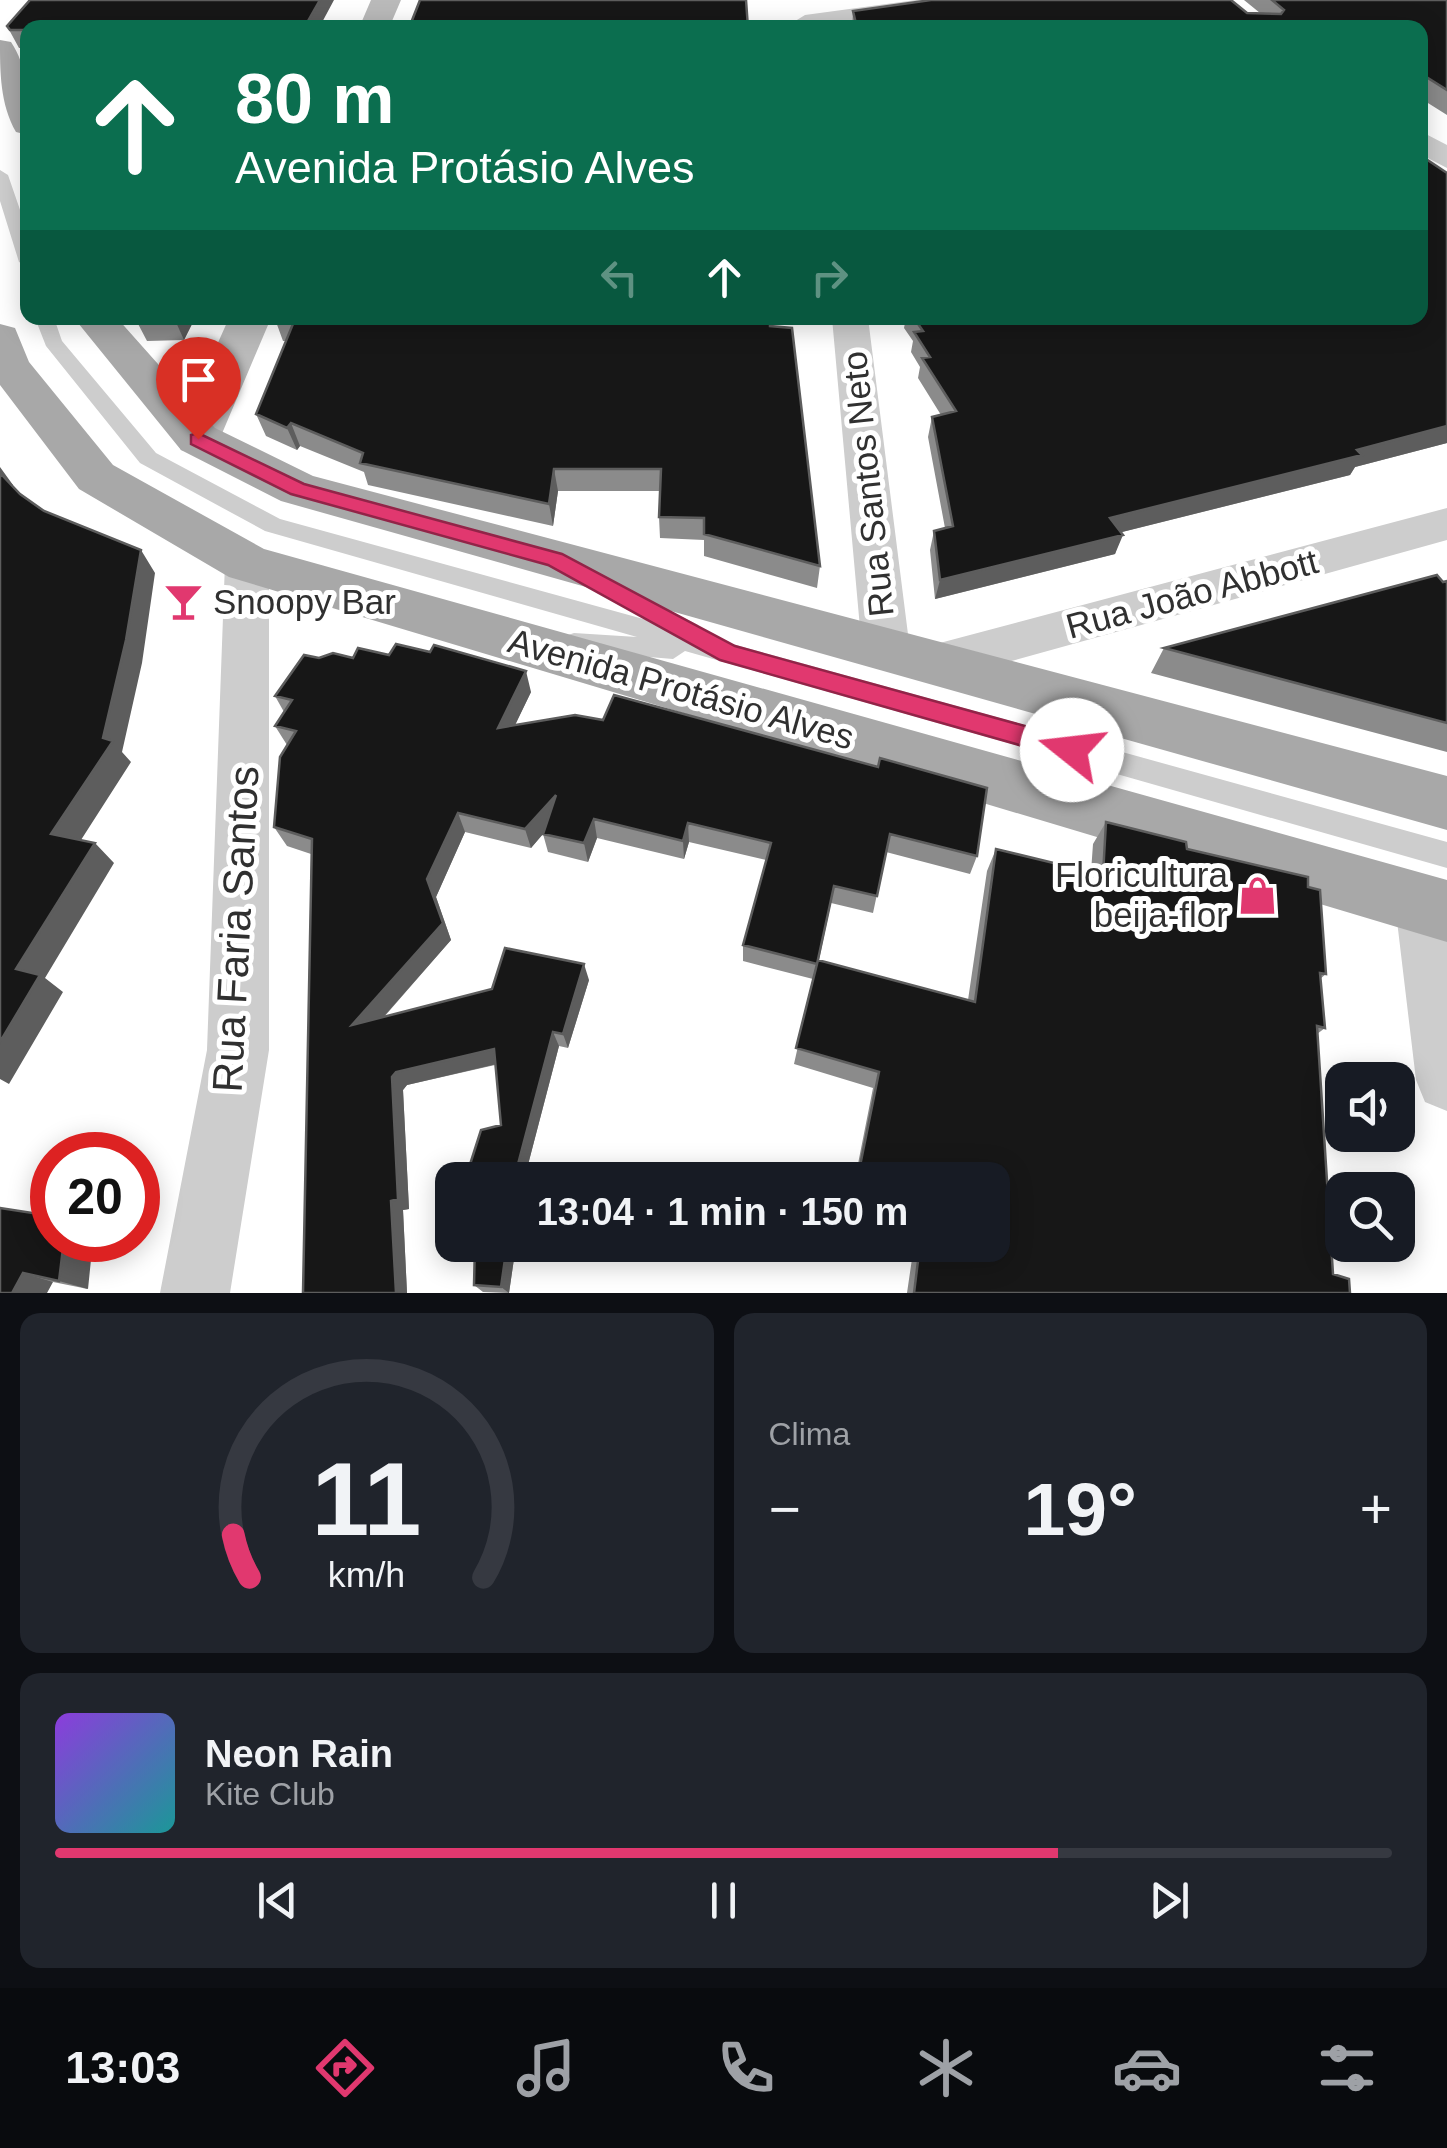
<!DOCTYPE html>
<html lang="pt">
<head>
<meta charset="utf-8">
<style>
  body { margin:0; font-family:Helvetica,sans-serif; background:#20242c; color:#f1f3f6; height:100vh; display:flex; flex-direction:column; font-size:38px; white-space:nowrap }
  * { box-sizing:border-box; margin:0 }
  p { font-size:32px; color:#9ea1a6 }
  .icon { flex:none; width:55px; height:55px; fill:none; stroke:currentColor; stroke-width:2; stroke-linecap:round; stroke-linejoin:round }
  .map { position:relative; height:1293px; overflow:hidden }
  .side { display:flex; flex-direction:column; gap:20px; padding:20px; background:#0d0f14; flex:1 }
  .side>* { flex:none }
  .top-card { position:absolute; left:20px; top:20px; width:1408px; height:305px; border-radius:20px; box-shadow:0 5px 25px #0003; background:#0b6e4f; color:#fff; overflow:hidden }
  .fabs { position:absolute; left:1325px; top:1062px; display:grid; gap:20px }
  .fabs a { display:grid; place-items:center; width:90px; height:90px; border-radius:20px; background:#171b24; box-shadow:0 5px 25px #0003; font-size:50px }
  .speed { position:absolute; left:30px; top:1132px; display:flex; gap:20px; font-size:50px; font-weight:700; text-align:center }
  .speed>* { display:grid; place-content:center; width:130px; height:130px; border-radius:50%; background:#171b24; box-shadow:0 5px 25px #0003; line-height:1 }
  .speed .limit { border:15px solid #d22; background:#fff; color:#111 }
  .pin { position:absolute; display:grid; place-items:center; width:85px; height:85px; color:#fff; margin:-102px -42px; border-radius:50% 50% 50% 0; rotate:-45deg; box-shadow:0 0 10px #0007 }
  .pin .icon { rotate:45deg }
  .me { position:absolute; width:110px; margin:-55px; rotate:286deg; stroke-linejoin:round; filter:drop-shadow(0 0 8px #0008) }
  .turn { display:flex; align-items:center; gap:35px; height:210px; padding:0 50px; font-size:45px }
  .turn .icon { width:130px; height:130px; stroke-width:2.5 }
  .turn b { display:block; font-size:70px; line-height:85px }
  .lanes { display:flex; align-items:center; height:95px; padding:0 50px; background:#0003; justify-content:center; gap:50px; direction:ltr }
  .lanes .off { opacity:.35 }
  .big { font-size:75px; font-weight:700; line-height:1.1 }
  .side .widget { flex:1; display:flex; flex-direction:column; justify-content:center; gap:15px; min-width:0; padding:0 35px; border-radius:20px; background:#20242c }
  .side .dial { align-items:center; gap:0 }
  .dial svg { height:260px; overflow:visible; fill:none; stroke:#363941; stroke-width:7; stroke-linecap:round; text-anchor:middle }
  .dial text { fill:#f1f3f6; stroke:none }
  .song { display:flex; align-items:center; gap:30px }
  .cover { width:120px; height:120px; border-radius:15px; background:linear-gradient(135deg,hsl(270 70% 55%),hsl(180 70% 35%)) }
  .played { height:10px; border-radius:5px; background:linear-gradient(90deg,#e1386f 75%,#363941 75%) }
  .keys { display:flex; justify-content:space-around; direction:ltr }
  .heat { display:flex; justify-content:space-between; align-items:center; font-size:55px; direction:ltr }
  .side .tiles { flex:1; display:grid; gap:20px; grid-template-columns:1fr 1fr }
  .widget:last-child { grid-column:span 2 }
  .trip { position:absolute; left:435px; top:1162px; width:575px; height:100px; border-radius:20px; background:#171b24; box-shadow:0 5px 25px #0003; font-weight:700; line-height:100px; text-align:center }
  .tabs { display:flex; height:160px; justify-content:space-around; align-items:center; background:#090b0e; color:#9ea1a6 }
  .tabs .icon { width:70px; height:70px }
  .tabs .current { color:#e1386f }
  .tabs b { font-size:45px; color:#f1f3f6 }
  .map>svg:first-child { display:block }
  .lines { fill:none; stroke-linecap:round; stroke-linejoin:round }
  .lane { fill:#cdcdcd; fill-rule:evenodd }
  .street { fill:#cdcdcd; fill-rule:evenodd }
  .secondary { fill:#bababa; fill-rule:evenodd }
  .primary { fill:#a8a8a8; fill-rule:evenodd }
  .wall { fill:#8b8b8b }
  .shaded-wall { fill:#5d5d5d }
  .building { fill:#171717; stroke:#5d5d5d; stroke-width:2.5 }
  .route { fill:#e1386f; stroke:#922448; stroke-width:2.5 }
  .labels { text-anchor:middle; stroke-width:10; stroke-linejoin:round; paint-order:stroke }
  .street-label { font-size:35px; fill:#303030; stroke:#fff }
  .poi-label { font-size:35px; fill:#303030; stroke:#fff; text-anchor:start }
  .near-street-label { font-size:42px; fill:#303030; stroke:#fff }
</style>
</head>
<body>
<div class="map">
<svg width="1447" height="1293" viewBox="0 0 1447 1293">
  <rect width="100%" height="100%" fill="#fff"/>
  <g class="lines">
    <!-- lane -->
    <path class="lane" d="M0,170L8,175L28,233V267L19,262L0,201Z
      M35,318H54L62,341L156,453L280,519L647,620L593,590L589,584L601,575L698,625L700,635L1447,842V868L685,651L673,659L565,650L562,643L565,636L574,633L637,637L265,531L140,463L46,346Z"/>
    <!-- street -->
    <path class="street" d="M916,0H984L971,8L828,28H795L792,23L805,15Z
      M1420,131L1447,145V168L1420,154Z
      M832,318H868L910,650L903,663L886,669L869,663L862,650Z
      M1447,508V540L936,682L919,677L912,663L919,649L936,644Z
      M247,546L263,551L269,563V1050L230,1293H160L207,1050L225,563L231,551Z
      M1423,878L1443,885L1447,895V1111L1425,1102L1416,1080L1395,904L1403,885Z"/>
    <!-- secondary -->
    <path class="secondary" d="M371,0H401L389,28H359Z
      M229,318H271L215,450L198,455L181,450L175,439Z"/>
    <!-- primary -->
    <path class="primary" d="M0,40L11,42C30,71 28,102 28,135L16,132C0,104 0,72 0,40Z
      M74,318H117L215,428L313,476L1447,776V830L281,501L181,450Z
      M0,324L15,328L29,362L113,465L264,549L1447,880V942L229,577L79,489L0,385Z"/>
  </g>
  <!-- wall -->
  <path class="wall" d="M1244,0H1447V115L1420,98V28H852L853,11L1260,13Z
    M7,26L28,28V48H19Z
    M1447,173V443L1355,467L1350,475L1122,532L1115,554L935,599L930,550L934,531L945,528L928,437L932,417L941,415L918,378L920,367L911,352L913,341L904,328L906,318H914Z
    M135,318H195L184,340L147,341Z
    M275,319L770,326L820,566L817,588L704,556V540L660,538L659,517L660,491H558L553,526L368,485L364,472L300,446L297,450L266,436L256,414L286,341H283Z
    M1447,581V752L1151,673L1164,648Z
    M319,658L531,692L515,725L977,856L970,874L886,852L873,913L831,903L819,960L968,1000L987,871L996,849L1091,872L1093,844L1106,822L1308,887L1326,974L1320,979L1325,1028L1317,1034L1333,1274L1350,1293H907L914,1245H992V1180L855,1179L873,1088L794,1064L813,979L743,961V945L766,860L689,842L684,859L597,838L588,862L548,852L543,834L531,848L465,832L436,897L451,940L384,1017L589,980L568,1048L559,1046L524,1180H465L501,1125L495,1065L407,1085L403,1090L409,1209L403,1210L407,1293H303L311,854L287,846L274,827L287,745L275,726L284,712L275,696Z
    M0,1208L88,1289L53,1282L0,1293Z
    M475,1245H516L509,1293L483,1292L474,1285Z"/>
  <!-- shaded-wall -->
  <path class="shaded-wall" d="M320,0H334L319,28H304Z
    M176,318H195L184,340L175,320Z
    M291,423L300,446L297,450L287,428Z
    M1447,426V443L1355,467L1350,475L1102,537L1110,518L1398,438Z
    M0,467L13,485L9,489L0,476Z
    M554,469L558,491L553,526L549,504Z
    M1123,535L1115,554L935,599L940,580Z
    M141,550L155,573L142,663L122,752L131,762L72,854L51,834L103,738Z
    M526,671L531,692L504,748L498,728Z
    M556,795L560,814L531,848L525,829Z
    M458,813L465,832L436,897L451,940L364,1039L352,1025L427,879Z
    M594,819L597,838L588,862L584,843Z
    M688,823L689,842L684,859L683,841Z
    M95,843L114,863L45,978L63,992L9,1084L0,1079V1042L16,969Z
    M584,964L589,980L568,1048L563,1034Z
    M553,1032L559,1046L524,1180H516L517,1168Z
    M494,1049L501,1063L407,1085L403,1090L409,1209L403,1210L407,1293H396L391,1201L392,1077L396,1072Z
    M64,1240H93L88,1289L59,1281Z
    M507,1245H516L509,1293L501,1287Z
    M23,1273L53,1282L47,1293H12Z"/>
  <!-- building -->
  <path class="building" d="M30,0H320L304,28H28V30H10L7,26Z
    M420,0H746L748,28H409Z
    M931,0H1231L1247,13L1281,14L1284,10L1272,0H1447V90L1420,73V28H857L853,11Z
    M1420,155L1447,173V426L1357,450L1362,455L1110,518L1123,535L940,580L934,531L953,526L932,417L956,411L922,358L930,357L914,332L923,331L914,318H1420Z
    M135,318H176L175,320L137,321Z
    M275,318H770V326L792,328L820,566L704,534V518L659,517L661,469H554L549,504L360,463L363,453L291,423L287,428L256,414L295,319H275Z
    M0,473L20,494L44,511L141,550L126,640L103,738L113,741L51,834L95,843L16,969L40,975L0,1042Z
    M1437,575L1443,582L1447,581V723L1164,648Z
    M396,644L430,652L434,645L526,671L498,728L575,715L603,720L614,695L878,767L880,758L987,788L977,856L890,834L877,896L834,886L817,964L743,945L771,843L688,823L683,841L594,819L584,843L543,834L556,795L525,829L458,813L427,879L443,923L352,1025L492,989L505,948L584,964L563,1034L553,1032L517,1168L516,1180H465L481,1130L501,1125L494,1049L396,1072L392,1077L398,1199L391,1201L396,1293H303L312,839L274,827L280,757L296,731L275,726L292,700L275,696L304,655L319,658L333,653L353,658L358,648L389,655Z
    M1106,822L1186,842L1187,849L1308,877V887L1320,890L1326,974L1320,973L1325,1028L1317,1026L1333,1274L1349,1279L1350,1293H914L920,1245H992V1180H904L860,1166L879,1072L796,1048L818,960L975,1002L996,849L1103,875Z
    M0,1208L52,1216V1240H64L59,1281L23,1273L12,1293H0Z
    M475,1245H507L501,1287L474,1285Z"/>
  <!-- route -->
  <path class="route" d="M198,433L304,484L562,554L735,646L1072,739L1081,742L1085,750L1081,757L1072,760L720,660L548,565L291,494L191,444V435Z"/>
  <!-- icons -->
  <defs>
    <symbol id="bar-bare" viewBox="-9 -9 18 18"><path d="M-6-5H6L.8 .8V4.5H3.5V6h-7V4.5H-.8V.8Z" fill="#e1386f" stroke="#fff" stroke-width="2.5" paint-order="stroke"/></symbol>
    <symbol id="shop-bare" viewBox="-9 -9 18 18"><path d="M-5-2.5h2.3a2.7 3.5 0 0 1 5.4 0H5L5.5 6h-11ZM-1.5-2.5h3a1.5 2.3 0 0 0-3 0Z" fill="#e1386f" stroke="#fff" stroke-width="2.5" paint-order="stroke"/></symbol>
  </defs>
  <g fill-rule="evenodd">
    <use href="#bar-bare" x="156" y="574" width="55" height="55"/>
    <use href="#shop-bare" x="1230" y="868" width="55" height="55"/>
  </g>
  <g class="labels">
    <!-- street labels -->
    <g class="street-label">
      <text transform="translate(868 484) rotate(-96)" y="12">Rua Santos Neto</text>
      <text transform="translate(1192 594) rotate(-15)" y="12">Rua João Abbott</text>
      <text transform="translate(681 689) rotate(16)" y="12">Avenida Protásio Alves</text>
    </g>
    <!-- poi labels -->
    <g class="poi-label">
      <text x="213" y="614">Snoopy Bar</text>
      <text x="1228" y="887" text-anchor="end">Floricultura<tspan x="1228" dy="40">beija-flor</tspan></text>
    </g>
    <!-- near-street labels -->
    <g class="near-street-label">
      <text transform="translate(235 929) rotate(-87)" y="15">Rua Faria Santos</text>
    </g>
  </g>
</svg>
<div class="fabs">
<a><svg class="icon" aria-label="sound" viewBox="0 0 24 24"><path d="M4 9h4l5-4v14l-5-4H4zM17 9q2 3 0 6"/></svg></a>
<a><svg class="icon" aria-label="search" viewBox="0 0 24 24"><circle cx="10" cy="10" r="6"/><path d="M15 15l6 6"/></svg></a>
</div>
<div class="speed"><div class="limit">20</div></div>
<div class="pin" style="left:198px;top:439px;background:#d93025"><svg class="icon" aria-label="arrive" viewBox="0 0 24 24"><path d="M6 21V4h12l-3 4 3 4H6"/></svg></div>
<svg class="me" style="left:1072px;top:750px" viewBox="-20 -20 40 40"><circle r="19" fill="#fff"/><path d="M0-13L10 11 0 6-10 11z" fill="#e1386f"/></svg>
<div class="trip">13:04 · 1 min · 150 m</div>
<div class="top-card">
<div class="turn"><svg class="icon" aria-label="ahead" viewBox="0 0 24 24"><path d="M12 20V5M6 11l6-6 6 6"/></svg><div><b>80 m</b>Avenida Protásio Alves</div></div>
<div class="lanes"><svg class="icon off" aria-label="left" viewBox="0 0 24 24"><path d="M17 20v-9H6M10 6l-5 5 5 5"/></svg><svg class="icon" aria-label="ahead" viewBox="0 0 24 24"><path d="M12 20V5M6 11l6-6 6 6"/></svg><svg class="icon off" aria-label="right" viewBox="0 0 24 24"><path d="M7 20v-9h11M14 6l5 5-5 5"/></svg></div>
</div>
</div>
<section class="side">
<div class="tiles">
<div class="widget dial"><svg viewBox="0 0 100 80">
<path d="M14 69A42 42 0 1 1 86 69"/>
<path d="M14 69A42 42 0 0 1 9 56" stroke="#e1386f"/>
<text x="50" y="56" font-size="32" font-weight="700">11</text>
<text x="50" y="72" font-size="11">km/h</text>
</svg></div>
<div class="widget"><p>Clima</p>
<div class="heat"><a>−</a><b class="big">19°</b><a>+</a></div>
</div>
<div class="widget">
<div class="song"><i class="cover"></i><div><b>Neon Rain</b><p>Kite Club</p></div></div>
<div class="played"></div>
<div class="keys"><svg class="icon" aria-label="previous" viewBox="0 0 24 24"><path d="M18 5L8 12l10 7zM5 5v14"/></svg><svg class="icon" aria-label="pause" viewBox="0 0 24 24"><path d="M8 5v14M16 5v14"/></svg><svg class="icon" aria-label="next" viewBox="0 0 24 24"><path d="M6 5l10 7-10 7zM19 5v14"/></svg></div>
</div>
</div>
</section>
<nav class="tabs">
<b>13:03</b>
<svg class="icon current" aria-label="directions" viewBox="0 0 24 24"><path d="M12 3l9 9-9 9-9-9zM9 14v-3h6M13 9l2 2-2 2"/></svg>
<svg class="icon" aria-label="music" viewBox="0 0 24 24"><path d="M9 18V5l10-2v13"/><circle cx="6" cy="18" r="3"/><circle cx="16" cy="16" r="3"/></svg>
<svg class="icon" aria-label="phone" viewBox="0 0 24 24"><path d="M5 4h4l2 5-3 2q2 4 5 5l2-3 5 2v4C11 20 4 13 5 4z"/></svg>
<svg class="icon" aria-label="climate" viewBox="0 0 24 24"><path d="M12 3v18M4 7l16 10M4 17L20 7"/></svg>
<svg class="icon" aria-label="car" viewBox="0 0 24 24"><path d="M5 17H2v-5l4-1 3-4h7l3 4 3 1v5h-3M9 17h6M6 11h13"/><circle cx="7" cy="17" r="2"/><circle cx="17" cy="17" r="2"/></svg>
<svg class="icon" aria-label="filters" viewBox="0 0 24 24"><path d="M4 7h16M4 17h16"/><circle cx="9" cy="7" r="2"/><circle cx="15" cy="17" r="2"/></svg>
</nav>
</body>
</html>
